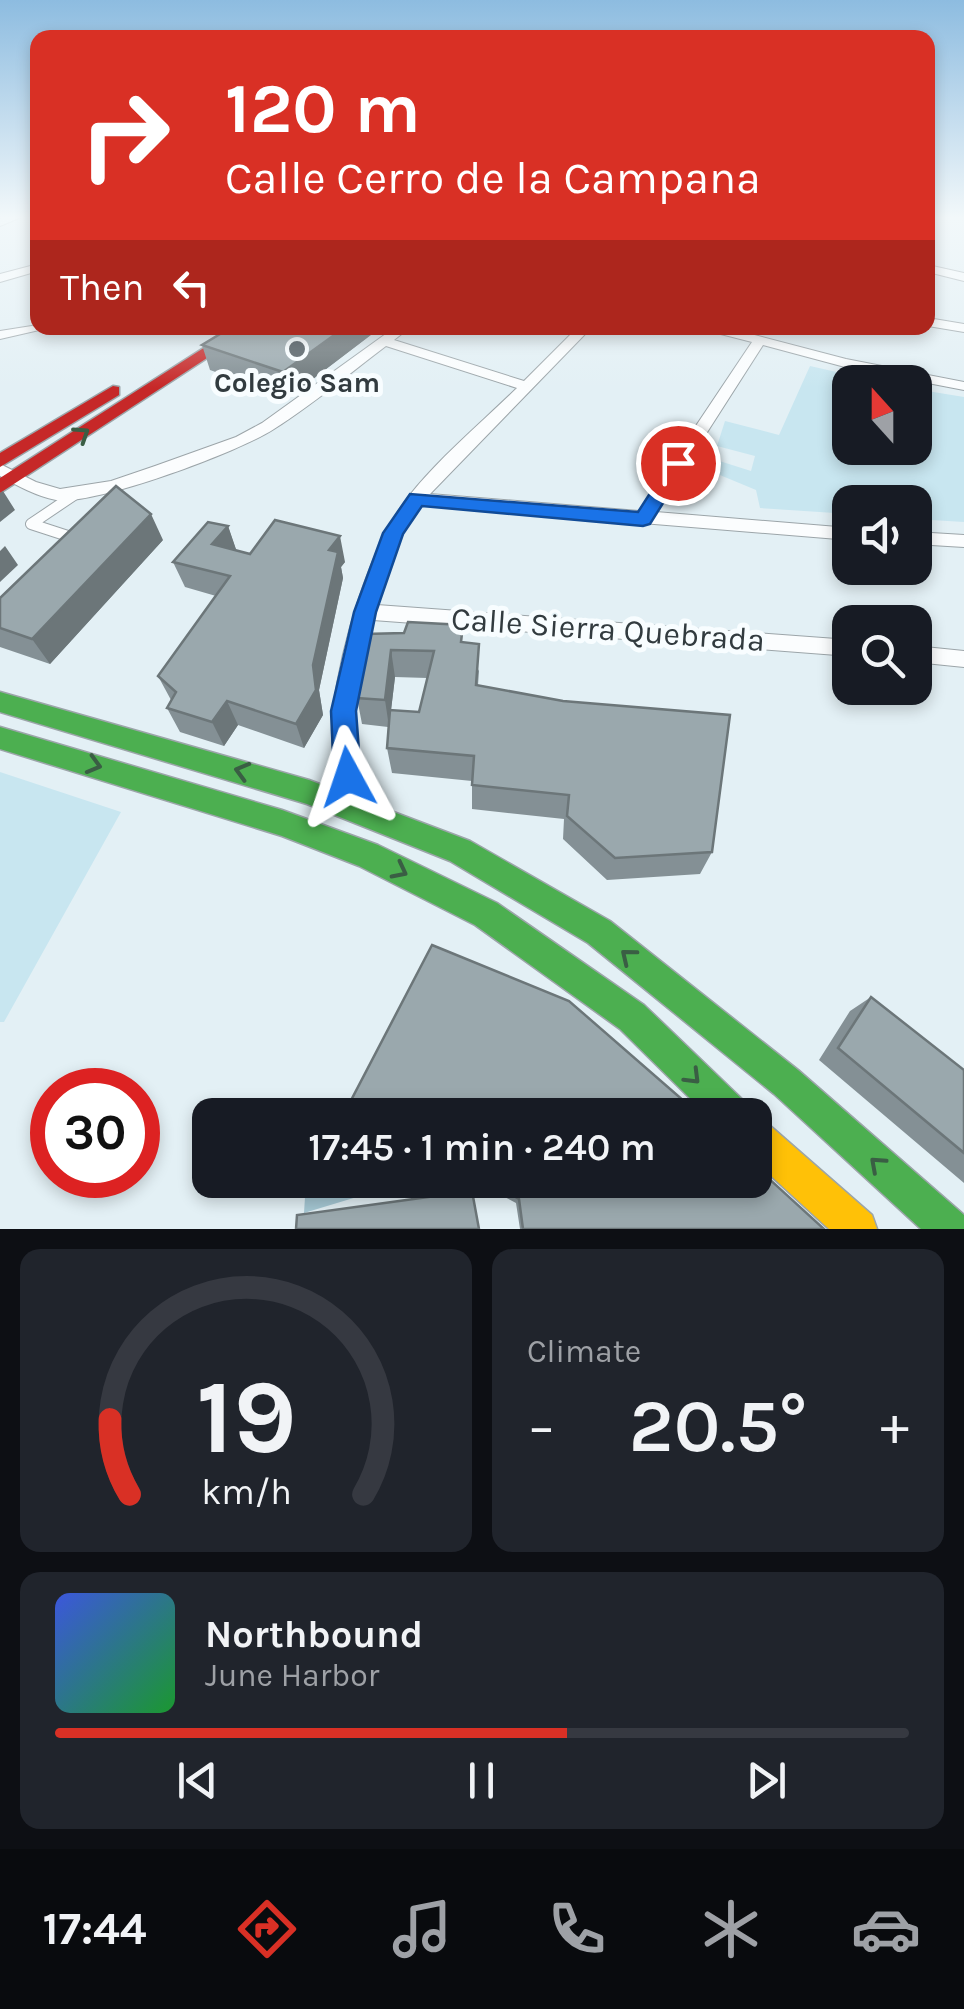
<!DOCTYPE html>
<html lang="en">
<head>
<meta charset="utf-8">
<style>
  body { margin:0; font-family:Karla,sans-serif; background:#20242c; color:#f1f3f6; height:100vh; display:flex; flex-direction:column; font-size:38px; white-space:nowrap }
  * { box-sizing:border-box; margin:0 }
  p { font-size:32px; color:#9ea1a6 }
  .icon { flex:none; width:55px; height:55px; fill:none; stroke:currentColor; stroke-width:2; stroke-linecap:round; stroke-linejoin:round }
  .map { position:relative; height:1229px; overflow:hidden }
  .drawer { display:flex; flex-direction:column; gap:20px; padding:20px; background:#0d0f14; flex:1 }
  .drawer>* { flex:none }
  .banner { position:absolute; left:30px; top:30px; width:905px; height:305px; border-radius:20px; box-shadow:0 5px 15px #0003; background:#d93025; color:#fff; overflow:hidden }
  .needle { width:65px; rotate:339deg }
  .buttons { position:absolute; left:832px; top:365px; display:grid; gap:20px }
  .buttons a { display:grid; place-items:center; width:100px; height:100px; border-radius:20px; background:#171b24; box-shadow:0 5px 15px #0003; font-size:50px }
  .speed { position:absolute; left:30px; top:1068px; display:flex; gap:20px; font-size:50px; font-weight:700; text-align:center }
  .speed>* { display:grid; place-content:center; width:130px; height:130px; border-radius:50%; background:#171b24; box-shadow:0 5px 15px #0003; line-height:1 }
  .speed .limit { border:15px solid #d22; background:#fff; color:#111 }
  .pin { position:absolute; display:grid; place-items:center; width:85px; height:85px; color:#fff; margin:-42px; border:5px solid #fff; border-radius:50%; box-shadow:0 2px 10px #0007 }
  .me { position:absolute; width:110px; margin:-55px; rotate:355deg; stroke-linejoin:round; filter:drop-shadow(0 0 8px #0008) }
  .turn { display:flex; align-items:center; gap:35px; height:210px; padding:0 30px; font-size:45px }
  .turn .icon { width:130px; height:130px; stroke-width:2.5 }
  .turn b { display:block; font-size:70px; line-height:85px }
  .then { display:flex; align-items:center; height:95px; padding:0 30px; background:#0003; gap:20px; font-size:38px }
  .big { font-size:75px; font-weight:600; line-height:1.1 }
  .drawer .tile { flex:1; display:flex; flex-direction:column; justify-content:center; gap:15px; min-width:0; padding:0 35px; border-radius:20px; background:#20242c }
  .drawer .dial { align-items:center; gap:0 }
  .dial svg { height:260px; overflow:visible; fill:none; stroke:#363941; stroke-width:7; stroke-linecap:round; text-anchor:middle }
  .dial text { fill:#f1f3f6; stroke:none }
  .song { display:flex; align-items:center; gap:30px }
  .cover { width:120px; height:120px; border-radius:15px; background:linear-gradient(135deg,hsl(230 70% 55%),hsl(130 70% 35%)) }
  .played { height:10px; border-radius:5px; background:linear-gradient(90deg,#d93025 60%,#363941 60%) }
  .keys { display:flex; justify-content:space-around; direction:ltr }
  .heat { display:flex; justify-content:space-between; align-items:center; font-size:55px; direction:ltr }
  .drawer .tiles { flex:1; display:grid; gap:20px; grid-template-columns:1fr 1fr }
  .tile:last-child { grid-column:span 2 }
  .trip { position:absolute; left:192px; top:1098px; width:580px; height:100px; border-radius:20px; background:#171b24; box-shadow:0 5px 15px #0003; font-weight:600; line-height:100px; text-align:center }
  .tabs { display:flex; height:160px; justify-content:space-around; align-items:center; background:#090b0e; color:#9ea1a6 }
  .tabs .icon { width:70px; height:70px }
  .tabs .selected { color:#d93025 }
  .tabs b { font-size:45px; color:#f1f3f6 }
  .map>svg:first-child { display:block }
  .green { fill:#c8e6f0 }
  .water { fill:#a5c7d3 }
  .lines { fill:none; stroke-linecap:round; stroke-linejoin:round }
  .lane-casing { stroke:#9ca5a9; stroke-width:12 }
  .street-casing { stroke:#9ca5a9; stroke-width:2 }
  .fast-casing { stroke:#9ca5a9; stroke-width:3 }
  .slow-casing { stroke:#9ca5a9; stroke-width:3 }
  .jam-casing { stroke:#9ca5a9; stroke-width:3 }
  .lane { stroke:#fbfdfe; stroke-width:10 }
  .street { fill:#fbfdfe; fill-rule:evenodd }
  .fast { fill:#4caf50; fill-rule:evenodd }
  .slow { fill:#ffc107; fill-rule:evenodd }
  .jam { fill:#c62828; fill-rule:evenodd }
  .wall { fill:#849095; fill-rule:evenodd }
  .shaded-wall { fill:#6c7679 }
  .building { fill:#9aa8ad; stroke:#6c7679; stroke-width:2.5 }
  .oneway { stroke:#3a5e44 }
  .route { fill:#1a73e8; stroke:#114b97; stroke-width:2.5 }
  .poi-dot { fill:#707a7f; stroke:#f8fdff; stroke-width:4 }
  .labels { text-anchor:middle; stroke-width:10; stroke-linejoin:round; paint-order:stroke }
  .far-poi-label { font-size:28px; font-weight:bold; fill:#323b3f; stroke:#f8fdff }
  .street-label { font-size:32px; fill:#323b3f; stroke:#f8fdff }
</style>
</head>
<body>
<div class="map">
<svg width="964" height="1229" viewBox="0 0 964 1229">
  <rect width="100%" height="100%" fill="#e3f0f5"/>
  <!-- green -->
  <path class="green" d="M810,366L881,382H850V448H915V389L964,397V522L915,519V502H850V514L760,508L756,490L703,468L710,458L751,471L755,456L717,446L725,421L779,435Z
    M0,772L121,812L4,1022H0Z"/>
  <!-- water -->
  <path class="water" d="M306,1180H413L304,1213Z"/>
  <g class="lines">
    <defs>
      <path id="lane" d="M74,495L31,524L74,538"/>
      <path id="street" d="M8,216H24L0,226V219Z
        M38,264V271L0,282V274Z
        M928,265L964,273V281L928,272Z
        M928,318L964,324V332L928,326Z
        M38,325V328H48L0,339V331Z
        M394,328H409L394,340L524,381L577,328H591L430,494L639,511L752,342L709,331L708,328H728L846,359L964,382V390L845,367L763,345L656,512L850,528V540L421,505L402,534L377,605L850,640V656L373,620L355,711L356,754L365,809L362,817L353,820L344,817L341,809C336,777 329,743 333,710C341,646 369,547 409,496C440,457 481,423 517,388L386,346C349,374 313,404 274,429C241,451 94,506 56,500C36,496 18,486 0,476V464L36,482L60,489L111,481L155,466L236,437L262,423Z
        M915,532L964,535V547L915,544Z
        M915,646L964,651V667L915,662Z"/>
      <path id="fast" d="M0,692L309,780L470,841L610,921L798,1070L964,1215V1229H921L774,1094L588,943L450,861L307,804L0,712Z
        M0,727L282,810L378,845L497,903L644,1005L745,1102L750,1115H707L620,1029L475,925L359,866L282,836L0,749Z"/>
      <path id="slow" d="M755,1119L768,1124L872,1215L877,1229H829L755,1161Z"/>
      <path id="jam" d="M235,328H253L0,493V478Z
        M113,386L119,387V395L0,467V453Z"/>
    </defs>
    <!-- lane casing -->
    <use href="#lane" class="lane-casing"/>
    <!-- street casing -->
    <use href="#street" class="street-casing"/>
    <!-- fast casing -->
    <use href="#fast" class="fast-casing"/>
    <!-- slow casing -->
    <use href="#slow" class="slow-casing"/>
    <!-- jam casing -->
    <use href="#jam" class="jam-casing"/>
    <!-- lane -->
    <use href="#lane" class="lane"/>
    <!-- street -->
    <use href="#street" class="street"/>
    <!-- fast -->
    <use href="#fast" class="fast"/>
    <!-- slow -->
    <use href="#slow" class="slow"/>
    <!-- jam -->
    <use href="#jam" class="jam"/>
  </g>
  <!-- wall -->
  <path class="wall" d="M380,328L288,398L210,370L202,345Z
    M228,526L236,550L250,554L345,562L341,567L343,578L319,690L323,715L304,748L238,725L224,746L180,732L167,708L171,700L158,676L216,596L185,587L173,562Z
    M163,540L50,664L0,647V598Z
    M404,633L464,643L479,671L478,685L712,852L700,874L607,880L563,839L564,819L472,809V781L392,773L387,748L388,727L362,724L357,698L365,634ZM395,677L427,678L419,712L391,710Z
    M871,997L964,1070V1183L819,1060L850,1011Z
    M480,1180H755L824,1229H520L516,1203L497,1193L498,1189Z"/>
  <!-- shaded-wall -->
  <path class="shaded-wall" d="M344,328H380L288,398L283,372Z
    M3,491L15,510L0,522V493Z
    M151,514L163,540L50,664L32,639Z
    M228,526L237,552L212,544Z
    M340,536L345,562L341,567L343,578L319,690L323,715L304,748L296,724L313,665L329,550Z
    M5,546L18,565L0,582V551Z
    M391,650L395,677L389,727L385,700Z
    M227,701L238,725L224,746L212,722Z"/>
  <!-- building -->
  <path class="building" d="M230,328H344L283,372L202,345Z
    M116,486L151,514L32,639L0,628V598Z
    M275,520L340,536L329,550L338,552L313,665L316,690L296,724L227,701L212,722L167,708L176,692L158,676L230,576L173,562L208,522L228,526L212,544L250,554Z
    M408,622L463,625L461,642L479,644L476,685L563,701L730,715L712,852L615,858L567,816L569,795L472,785L474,756L387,748L390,710L419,712L434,651L391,650L385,700L357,698L365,634L404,633Z
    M432,945L569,1001L700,1115H357L346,1110Z
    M871,997L964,1070V1153L838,1048Z
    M755,1166L824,1229H523L519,1199L498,1187L505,1186L492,1180H755Z
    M472,1191L479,1229H296L297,1215Z"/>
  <!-- one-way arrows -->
  <defs><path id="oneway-chevron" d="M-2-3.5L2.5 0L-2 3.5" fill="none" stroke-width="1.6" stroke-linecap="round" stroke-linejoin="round" transform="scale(2.5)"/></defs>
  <g class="oneway">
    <use href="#oneway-chevron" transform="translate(82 434) rotate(-33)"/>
    <use href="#oneway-chevron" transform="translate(94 765) rotate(16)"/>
    <use href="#oneway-chevron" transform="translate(242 771) rotate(-164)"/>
    <use href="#oneway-chevron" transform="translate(400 871) rotate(27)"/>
    <use href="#oneway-chevron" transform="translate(628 956) rotate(-141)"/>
    <use href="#oneway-chevron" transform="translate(693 1077) rotate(45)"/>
    <use href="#oneway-chevron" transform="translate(877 1164) rotate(-138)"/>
  </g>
  <!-- sky -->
  <linearGradient id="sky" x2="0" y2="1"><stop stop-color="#8dbce0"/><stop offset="0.56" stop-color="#f2f8fa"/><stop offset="1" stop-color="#f2f8fa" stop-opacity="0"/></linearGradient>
  <rect width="964" height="388" fill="url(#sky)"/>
  <!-- route -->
  <path class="route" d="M678,457L688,463L650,524L643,526L422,506L403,534L376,612L356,711L361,777L357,786L348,789L338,786L334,777L331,711L354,612L383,533L410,494L638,512L672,459Z"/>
  <!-- markers -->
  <circle class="poi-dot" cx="297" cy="349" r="10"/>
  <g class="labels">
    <!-- far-poi labels -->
    <g class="far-poi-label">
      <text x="297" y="392">Colegio Sam</text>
    </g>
    <!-- street labels -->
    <g class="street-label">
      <text transform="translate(608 629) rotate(4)" y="11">Calle Sierra Quebrada</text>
    </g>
  </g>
</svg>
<div class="buttons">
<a><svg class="needle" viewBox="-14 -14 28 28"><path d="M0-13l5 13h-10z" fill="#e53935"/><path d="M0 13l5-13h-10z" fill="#9ea1a6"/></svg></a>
<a><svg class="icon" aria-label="sound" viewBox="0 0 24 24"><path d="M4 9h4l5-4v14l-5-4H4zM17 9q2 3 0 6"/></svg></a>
<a><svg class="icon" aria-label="search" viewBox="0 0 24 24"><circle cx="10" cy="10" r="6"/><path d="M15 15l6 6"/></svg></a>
</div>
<div class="speed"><div class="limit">30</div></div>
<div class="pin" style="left:678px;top:463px;background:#d93025"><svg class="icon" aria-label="arrive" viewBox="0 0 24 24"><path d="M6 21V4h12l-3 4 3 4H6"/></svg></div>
<svg class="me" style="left:348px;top:777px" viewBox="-20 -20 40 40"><path d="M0-17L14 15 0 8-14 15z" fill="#1a73e8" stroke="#fff" stroke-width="4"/></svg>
<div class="trip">17:45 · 1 min · 240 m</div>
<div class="banner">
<div class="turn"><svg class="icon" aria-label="right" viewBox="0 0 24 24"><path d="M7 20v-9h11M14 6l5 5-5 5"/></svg><div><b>120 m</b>Calle Cerro de la Campana</div></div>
<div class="then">Then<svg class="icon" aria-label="left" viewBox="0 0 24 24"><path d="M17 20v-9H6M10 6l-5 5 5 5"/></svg></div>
</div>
</div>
<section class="drawer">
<div class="tiles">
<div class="tile dial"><svg viewBox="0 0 100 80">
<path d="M14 69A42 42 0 1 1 86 69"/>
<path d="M14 69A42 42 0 0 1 8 46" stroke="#d93025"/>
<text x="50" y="56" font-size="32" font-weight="700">19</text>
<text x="50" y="72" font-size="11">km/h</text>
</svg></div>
<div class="tile"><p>Climate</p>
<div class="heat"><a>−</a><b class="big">20.5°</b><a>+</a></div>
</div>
<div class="tile">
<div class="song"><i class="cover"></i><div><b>Northbound</b><p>June Harbor</p></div></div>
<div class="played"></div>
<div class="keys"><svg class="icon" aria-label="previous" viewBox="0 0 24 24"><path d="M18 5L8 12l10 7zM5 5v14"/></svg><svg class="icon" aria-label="pause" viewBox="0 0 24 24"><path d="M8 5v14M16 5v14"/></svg><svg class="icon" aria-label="next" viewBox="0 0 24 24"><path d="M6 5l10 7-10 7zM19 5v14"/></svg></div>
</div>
</div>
</section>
<nav class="tabs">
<b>17:44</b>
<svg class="icon selected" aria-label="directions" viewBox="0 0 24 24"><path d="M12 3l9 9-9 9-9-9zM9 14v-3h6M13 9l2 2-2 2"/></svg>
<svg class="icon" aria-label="music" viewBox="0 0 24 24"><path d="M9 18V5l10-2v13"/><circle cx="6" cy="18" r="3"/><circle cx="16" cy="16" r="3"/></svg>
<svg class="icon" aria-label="phone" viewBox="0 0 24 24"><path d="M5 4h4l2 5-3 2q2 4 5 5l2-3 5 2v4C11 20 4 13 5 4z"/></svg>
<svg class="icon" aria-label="climate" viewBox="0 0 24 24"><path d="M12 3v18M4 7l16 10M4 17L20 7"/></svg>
<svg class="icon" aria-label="car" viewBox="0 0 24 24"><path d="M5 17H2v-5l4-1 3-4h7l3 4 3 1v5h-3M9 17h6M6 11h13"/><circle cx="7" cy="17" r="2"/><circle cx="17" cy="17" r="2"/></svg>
</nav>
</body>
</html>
